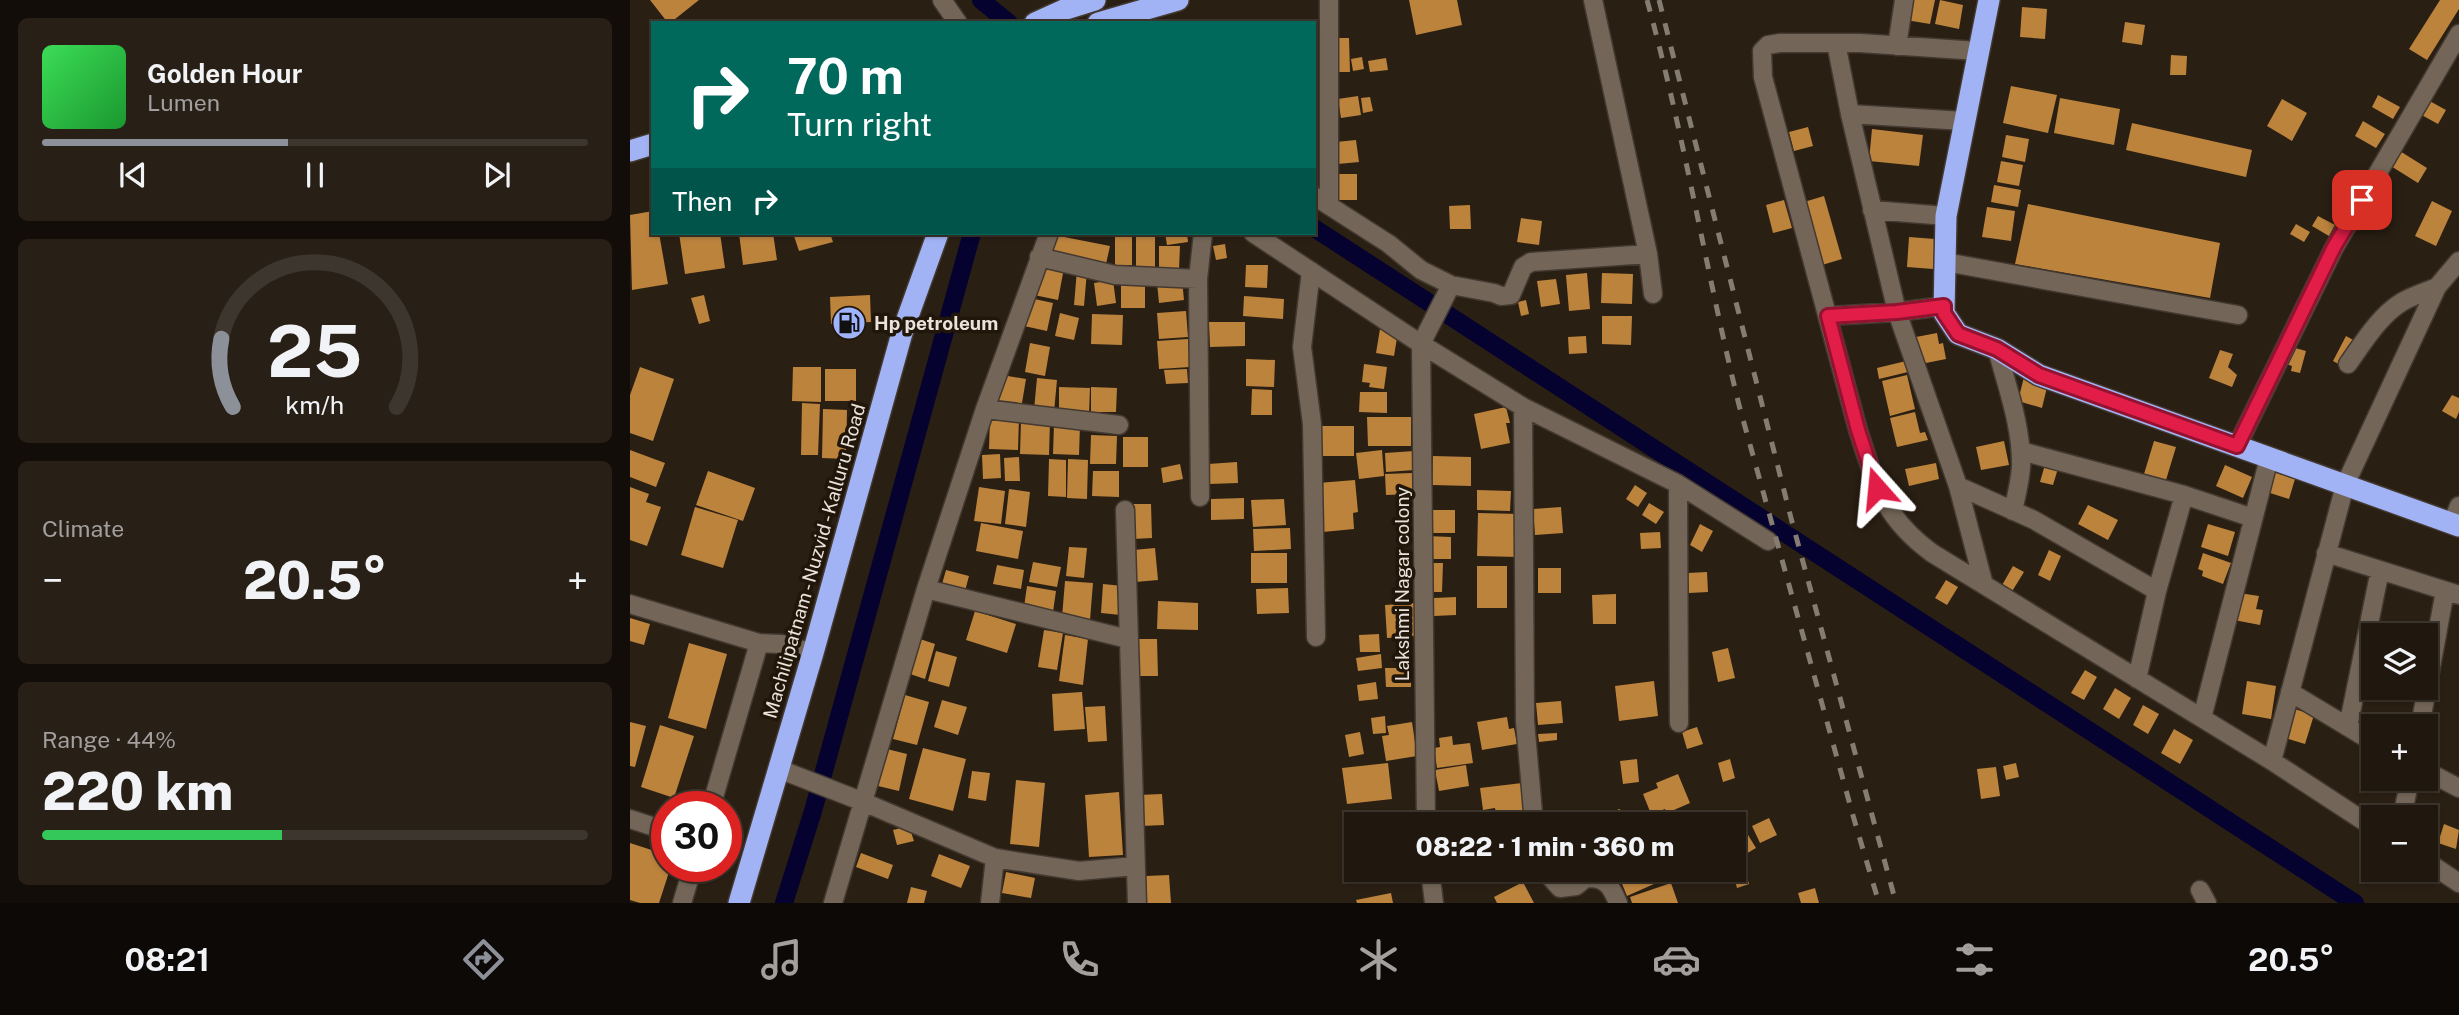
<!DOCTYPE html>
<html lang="en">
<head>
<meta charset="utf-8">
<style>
  body { margin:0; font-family:"Public Sans",sans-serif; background:#282017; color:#f1f3f6; height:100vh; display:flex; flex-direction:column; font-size:26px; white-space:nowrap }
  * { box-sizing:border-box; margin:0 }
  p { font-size:23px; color:#a29f9e }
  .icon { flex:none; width:38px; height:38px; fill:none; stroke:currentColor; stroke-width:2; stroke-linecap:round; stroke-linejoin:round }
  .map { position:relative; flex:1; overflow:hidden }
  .panel { display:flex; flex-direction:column; gap:18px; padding:18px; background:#120d08; width:630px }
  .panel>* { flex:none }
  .top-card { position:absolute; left:21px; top:21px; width:665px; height:214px; border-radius:0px; box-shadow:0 2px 5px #0004,0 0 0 2px #3d362e; background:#00695c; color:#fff; overflow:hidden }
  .tools { position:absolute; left:1731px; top:623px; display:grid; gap:14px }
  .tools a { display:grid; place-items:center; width:77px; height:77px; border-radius:0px; background:#20170e; box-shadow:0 2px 5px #0004,0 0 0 2px #3d362e; font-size:35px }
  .speed { position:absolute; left:21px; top:791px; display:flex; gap:14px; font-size:35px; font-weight:700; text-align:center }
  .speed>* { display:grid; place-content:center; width:91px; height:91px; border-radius:50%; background:#20170e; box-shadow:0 2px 5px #0004,0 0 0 2px #3d362e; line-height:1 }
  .speed .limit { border:10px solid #d22; background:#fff; color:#111 }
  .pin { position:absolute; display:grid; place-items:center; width:60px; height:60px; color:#fff; margin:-30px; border-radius:14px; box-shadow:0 4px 10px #0006 }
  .me { position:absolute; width:77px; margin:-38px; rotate:342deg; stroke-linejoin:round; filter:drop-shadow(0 0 5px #0008) }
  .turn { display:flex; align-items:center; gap:24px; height:147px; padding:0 21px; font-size:32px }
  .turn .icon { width:91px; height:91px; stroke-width:2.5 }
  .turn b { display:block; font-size:49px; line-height:60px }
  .then { display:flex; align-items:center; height:66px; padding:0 21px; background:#0003; gap:14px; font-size:26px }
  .big { font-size:52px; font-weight:800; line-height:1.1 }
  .panel .card { flex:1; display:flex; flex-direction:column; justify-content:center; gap:10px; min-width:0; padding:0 24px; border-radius:10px; background:#282017 }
  .panel .dial { align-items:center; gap:0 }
  .dial svg { height:182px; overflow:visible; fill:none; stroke:#3d362e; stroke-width:7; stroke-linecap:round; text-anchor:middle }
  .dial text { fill:#f1f3f6; stroke:none }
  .song { display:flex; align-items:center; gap:21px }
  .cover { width:84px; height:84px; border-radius:10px; background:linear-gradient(135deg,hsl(130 70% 55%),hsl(130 70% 35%)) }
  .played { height:7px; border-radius:4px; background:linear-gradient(90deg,#8c9099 45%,#3d362e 45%) }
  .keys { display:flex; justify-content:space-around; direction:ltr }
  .heat { display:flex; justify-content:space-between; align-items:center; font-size:38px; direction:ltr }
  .charge { height:10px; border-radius:5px; background:linear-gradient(90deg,#34c759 44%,#3d362e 0) }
  .trip { position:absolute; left:714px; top:812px; width:402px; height:70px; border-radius:0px; background:#20170e; box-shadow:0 2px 5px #0004,0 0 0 2px #3d362e; font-weight:800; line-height:70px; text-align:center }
  .tabs { display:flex; height:112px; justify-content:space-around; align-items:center; background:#0d0906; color:#a29f9e }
  .tabs .icon { width:49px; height:49px }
  .tabs .current { color:#8c9099 }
  .tabs b { font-size:32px; color:#f1f3f6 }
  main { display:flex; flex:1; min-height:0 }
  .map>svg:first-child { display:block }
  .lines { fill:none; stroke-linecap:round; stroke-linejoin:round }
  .canal { stroke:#05022f; stroke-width:18 }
  .building { fill:#bc833d }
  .minor-casing { stroke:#433931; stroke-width:21 }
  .highway-casing { stroke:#433931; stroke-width:24 }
  .minor { stroke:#736658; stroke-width:18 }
  .highway { stroke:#a2b3f5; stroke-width:21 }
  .rail { stroke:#857c72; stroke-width:5; stroke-dasharray:12 12; stroke-linecap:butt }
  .route-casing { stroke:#92132f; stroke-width:18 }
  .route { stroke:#e11d48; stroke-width:12 }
  .labels { text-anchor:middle; stroke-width:7; stroke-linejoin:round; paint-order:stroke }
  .poi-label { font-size:19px; font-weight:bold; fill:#ebe3db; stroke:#21160a; text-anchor:start }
  .street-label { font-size:19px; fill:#ebe3db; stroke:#21160a }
</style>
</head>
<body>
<main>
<section class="panel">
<div class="card">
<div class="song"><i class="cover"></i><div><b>Golden Hour</b><p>Lumen</p></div></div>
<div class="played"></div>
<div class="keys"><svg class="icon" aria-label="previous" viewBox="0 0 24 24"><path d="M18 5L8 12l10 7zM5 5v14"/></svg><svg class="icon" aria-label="pause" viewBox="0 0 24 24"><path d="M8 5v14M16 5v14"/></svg><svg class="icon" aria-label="next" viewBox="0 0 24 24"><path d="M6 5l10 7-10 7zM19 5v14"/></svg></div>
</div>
<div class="card dial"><svg viewBox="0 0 100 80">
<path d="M14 69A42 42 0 1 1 86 69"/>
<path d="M14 69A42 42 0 0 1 9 39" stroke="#8c9099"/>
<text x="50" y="56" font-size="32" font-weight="700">25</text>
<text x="50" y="72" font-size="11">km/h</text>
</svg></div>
<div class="card"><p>Climate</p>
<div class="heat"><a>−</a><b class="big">20.5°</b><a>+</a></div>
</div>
<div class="card"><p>Range · 44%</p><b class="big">220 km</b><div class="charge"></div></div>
</section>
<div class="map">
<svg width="1829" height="903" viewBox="0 0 1829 903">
  <rect width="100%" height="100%" fill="#2a1f13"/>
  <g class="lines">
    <!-- canal -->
    <path class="canal" d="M351,0L379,23
      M684,228L1725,903
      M154,903L183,811L342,233"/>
  </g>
  <!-- building -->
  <path class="building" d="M20,0H69L40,23H38Z
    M779,0H827L832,25L786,35Z
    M1280,0H1305L1300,24L1276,20Z
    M1310,0L1333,5L1329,29L1305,24Z
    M1810,0H1829V9L1797,60L1779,49Z
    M1392,7L1417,9L1415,39L1390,37Z
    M1495,22L1515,25L1512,45L1492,42Z
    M703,38H719L720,72H704Z
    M1541,55L1557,56L1556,75H1540Z
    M732,57L734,69L723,71L721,59Z
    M756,58L758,70L740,72L738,61Z
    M1381,86L1427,95L1418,133L1373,123Z
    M1748,95L1770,107L1763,119L1742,107Z
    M728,96L731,115L711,118L708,99Z
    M740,97L743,111L733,113L731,98Z
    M1430,98L1490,109L1484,145L1424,133Z
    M1652,99L1677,113L1662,141L1637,126Z
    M1796,99L1816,110L1808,124L1788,113Z
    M1733,121L1755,134L1746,148L1725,136Z
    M1502,123L1622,150L1616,177L1496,150Z
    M1178,127L1183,146L1164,151L1159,132Z
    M1242,129L1293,135L1289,166L1239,161Z
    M1376,135L1399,139L1395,162L1372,157Z
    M726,140L729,162L708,164L706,142Z
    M1765,148L1797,168L1788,183L1756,163Z
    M1371,161L1393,165L1389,186L1367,182Z
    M706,174H727V200H706Z
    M1364,185L1391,190L1388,207L1361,202Z
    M1194,196L1212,259L1192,265L1174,202Z
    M1154,200L1162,228L1143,233L1136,205Z
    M1802,201L1822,211L1806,246L1785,236Z
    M1398,204L1590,243L1580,298L1385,264Z
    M840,205L841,229H820L819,206Z
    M1357,207L1385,211L1381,241L1352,237Z
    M23,211V233H29L38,284L2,290L0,215Z
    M1688,216L1705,225L1699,236L1682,226Z
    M891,218L912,221L909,245L887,242Z
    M1666,224L1680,232L1674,242L1660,234Z
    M49,233H90L95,268L55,274Z
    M109,233H143L147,260L113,265Z
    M163,233H200L203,242L169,251Z
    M535,233H557L558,242L537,245Z
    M506,234H525V268L506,269Z
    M424,235L480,246L476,264L420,253Z
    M485,237H502V265H485Z
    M1279,237L1305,239L1303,269L1277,267Z
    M595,244L597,258L586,260L583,246Z
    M529,246H550L549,270H529Z
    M410,263L434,268L428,300L404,295Z
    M616,265H638L637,288L615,287Z
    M447,270L457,271L454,306L444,305Z
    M957,273L960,309L939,311L936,275Z
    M972,273L1003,274L1002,304L971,303Z
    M926,279L930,304L911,307L907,281Z
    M483,280L486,303L467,306L464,283Z
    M552,280L554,300L529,303L527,283Z
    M491,281H515V308H491Z
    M74,295L80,321L69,324L61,298Z
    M240,295L241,322L201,324L200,297Z
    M614,296L654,299L653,319L613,316Z
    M400,298L423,303L417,331L394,326Z
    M896,300L899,314L891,316L888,302Z
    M556,311L558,337L529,339L527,313Z
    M430,313L449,318L444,340L425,336Z
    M462,314L493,315L492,345L461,344Z
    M972,316H1002L1001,345L972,344Z
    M579,322H615V346L580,347Z
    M750,329L768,332L764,356L746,353Z
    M1307,333L1309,344L1313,343L1316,359L1291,364L1286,337Z
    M956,336L957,353L939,354L938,337Z
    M1716,336L1727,342L1714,367L1703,361Z
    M558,339L560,367L529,369L527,341Z
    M400,343L420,347L415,376L395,372Z
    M1658,346L1676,351L1670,373L1661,371L1662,366L1653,363Z
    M1590,350L1603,354L1598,367L1607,375L1602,387L1579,378Z
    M616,359L645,360L644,387L616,386Z
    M1276,361L1278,372L1249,379L1247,368Z
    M734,364L757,367L754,389L739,387L740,383L732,382Z
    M10,367L44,379L23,441L0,433V395Z
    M163,367H191V402L162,401Z
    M195,369H226V401H195Z
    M557,369L558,383L536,384L534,370Z
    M372,375L396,379L391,409L367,406Z
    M1277,375L1285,409L1260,416L1252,381Z
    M1394,377L1418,383L1412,408L1388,401Z
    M407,378L427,380L424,412L404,410Z
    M429,387L460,388L459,414L429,413Z
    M461,387L487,388L486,412H461Z
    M622,389L642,390V415H621Z
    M730,392H757V413L729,412Z
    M1822,395L1829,398V412L1826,419L1812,411Z
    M172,403L190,404L188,455H171Z
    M876,407L880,423H876L880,443L851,449L844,414Z
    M193,409L217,410L216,459L192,458Z
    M1285,412L1290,433L1295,432L1298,440L1267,447L1260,418Z
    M360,416L389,417L388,450L359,449Z
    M737,417H781V446H738Z
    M391,421L420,422L419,455L390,454Z
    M424,424L450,425L449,455L423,454Z
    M686,426H724V456H687Z
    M461,435L487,436L486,464H460Z
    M493,437H518V467H493Z
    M1374,441L1379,465L1351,470L1346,447Z
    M1524,441L1546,447L1536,480L1514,474Z
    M0,450L35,463L26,487L0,477Z
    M752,450L754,476L729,479L726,453Z
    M784,451L785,470L756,472L755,453Z
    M370,454L371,478L353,479L352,455Z
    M803,456L841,457V486L802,485Z
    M389,457L390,481H375L374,458Z
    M419,459L436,460V497L418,496Z
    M438,459L458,460L457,499L437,498Z
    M1416,461L1429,465L1423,485L1410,482Z
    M607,462L608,483L579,484L578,464Z
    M1306,463L1309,479L1279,486L1275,469Z
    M550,464L553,479L533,483L531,468Z
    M1595,465L1622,477L1613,498L1586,486Z
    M78,471L125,488L113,521L66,505Z
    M463,471H489V497L462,496Z
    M1643,472L1665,479L1659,499L1637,492Z
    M782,473L783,494L756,495L755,474Z
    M725,480L728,512L723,513L724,529L693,532L688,483Z
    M1005,485L1017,493L1008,507L996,499Z
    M0,487L19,494L16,502L31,507L17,546L0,540Z
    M349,487L375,491L371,524L344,521Z
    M379,489L400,492L396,527L375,524Z
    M847,490L881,491L880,511L847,510Z
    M614,498V519L581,520V499Z
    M654,499L656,525L623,527L621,500Z
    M1019,503L1034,512L1026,524L1012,515Z
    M502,504H521L522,538L503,539Z
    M1458,505L1488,520L1478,540L1448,524Z
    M65,507L108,520L93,568L51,555Z
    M931,507L933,533L905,535L903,509Z
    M801,510H825V533H801Z
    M848,513L890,514L888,557L847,556Z
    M351,523L393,531L388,559L346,551Z
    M1070,524L1083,531L1072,552L1060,545Z
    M1578,524L1605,532L1598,556L1571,547Z
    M660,528L661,549L624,551L623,529Z
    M1030,532L1031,548L1011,549L1010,533Z
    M797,536L821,537V559H796Z
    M439,547L457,548L454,578L436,576Z
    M525,548L528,580L505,582L503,550Z
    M1419,550L1431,556L1420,581L1408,575Z
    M621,553H657V583H621Z
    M1573,553L1601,563L1593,584L1572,576L1573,571L1568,569Z
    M403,562L431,567L427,587L399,582Z
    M799,563H813L812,592H798Z
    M367,565L394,570L391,589L363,584Z
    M847,566H877V608H847Z
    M1383,566L1394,572L1381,593L1371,587Z
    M908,568H931V593H908Z
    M316,570L339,576L335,591L312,584Z
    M1077,572L1078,592L1059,593L1058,573Z
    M1316,580L1328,587L1317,605L1305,598Z
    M435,581L463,583L460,620L432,617Z
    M473,584L493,586L491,615L471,613Z
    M397,586L426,591L423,612L394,607Z
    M658,588L659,613L627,614L626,589Z
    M1609,593L1629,596L1626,609L1633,610L1630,625L1604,620Z
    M986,594V624H963L962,595Z
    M826,597V615L804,616V598Z
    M528,601L568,603V630L527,629Z
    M784,603L786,636L757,638L755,605Z
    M345,611L386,624L377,653L336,640Z
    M0,618L20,624L14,645L0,641Z
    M414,630L433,633L427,670L408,667Z
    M749,634L750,652H730L729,635Z
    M435,635L458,639L453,685L429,681Z
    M290,639L305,644L295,679L280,674Z
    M504,639H527L528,676H504Z
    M59,643L97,654L76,729L38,718Z
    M1098,648L1105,678L1088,682L1082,652Z
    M306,651L327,657L319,687L298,681Z
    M751,654L752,668L728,671L726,658Z
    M755,668H781V687H756Z
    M1455,670L1467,677L1454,700L1441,693Z
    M1024,681L1028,716L989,721L985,686Z
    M1617,681L1646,686L1641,719L1612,714Z
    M746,682L748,699L729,701L727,685Z
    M1485,688L1501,698L1489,719L1473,709Z
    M452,692L455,729L424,731L422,694Z
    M275,695L299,702L287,745L263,739Z
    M312,700L337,707L328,735L304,727Z
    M931,701L933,723L908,725L906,703Z
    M1513,705L1529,714L1518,734L1503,725Z
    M475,706L477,741L458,742L455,707Z
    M1661,708L1684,715L1675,744L1652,737Z
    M755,716L756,733L743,734L741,718Z
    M877,717L879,729L884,728L887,744L852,750L847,722Z
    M0,722L16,726L5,767L0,766Z
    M782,722L787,756L756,761L752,736L759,735L757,726Z
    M30,725L64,736L44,798L11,787Z
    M1067,727L1073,744L1057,749L1052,732Z
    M1544,729L1563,740L1550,764L1531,753Z
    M730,732L734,754L719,757L715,735Z
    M927,733V740L909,742L908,734Z
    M822,736L823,745L840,743L843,763L807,768L804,748L810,747L809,738Z
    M293,748L336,759L323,811L279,799Z
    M257,749L277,754L269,791L248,786Z
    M1007,759L1009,782L993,784L990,761Z
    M1100,759L1105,778L1093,782L1088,763Z
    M758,763L762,799L717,804L712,768Z
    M1386,763L1389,777L1376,780L1373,766Z
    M836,765L839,786L809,791L805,770Z
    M1366,767L1370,796L1351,799L1347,769Z
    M342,771L360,773L356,801L338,798Z
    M1048,774L1060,803L1037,813L1035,809L1021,814L1013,794L1028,788L1026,783Z
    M386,780L415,783L409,847L380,844Z
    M892,783L896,810L866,814L865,808L853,810L850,788Z
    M489,792L493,855L459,857L455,795Z
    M532,794L534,825L511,826L508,795Z
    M990,809L994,824H977L974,814Z
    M1139,818L1147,835L1130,843L1122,826Z
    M1814,824L1829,830L1826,849L1808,843Z
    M279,826L284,841L267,845L263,830Z
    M1115,830L1126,848L1104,861V836Z
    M0,843L37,855V866H41L29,903H10L0,900Z
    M231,853L263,865L258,879L226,867Z
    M309,854L340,866L331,888L301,876Z
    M1113,865L1119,884L1107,888L1102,870Z
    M1011,870H1040L1042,876L997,896L990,879Z
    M376,872L405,878L401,898L372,893Z
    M539,875L541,903H517L516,876Z
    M893,882L904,903H867L864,897Z
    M1041,883L1048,903H1002L1000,897Z
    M281,887L297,891L294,903H277Z
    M1185,888L1189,903H1171L1168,893Z
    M761,893L763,903H727L726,900Z"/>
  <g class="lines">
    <defs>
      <path id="minor" d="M312,0L328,23
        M699,0V204
        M963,0L1018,254L1023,294
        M1206,43L1220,114L1267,312L1328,486L1354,585
        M1267,46L1274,0
        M1348,51L1230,43H1150L1138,45L1132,51L1133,77L1228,430C1246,485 1253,517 1302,553L1642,761L1743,827
        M1220,114L1334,121
        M684,196L759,244L791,270L821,285L864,293L871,296L881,295L893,267L901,262L1018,254
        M1242,210L1316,216
        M623,233L791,344L893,407L1048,484L1138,541
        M409,257L485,275L568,279
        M1315,262L1608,315
        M681,271L672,347L682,424L686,637
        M1198,316L1267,312L1314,306
        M1367,349C1377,387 1392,427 1391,467C1390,482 1386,497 1383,511
        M1718,364C1733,343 1749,316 1772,302C1782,296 1795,292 1807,287
        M893,407L895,721L904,824
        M355,409L489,425
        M1607,446L1704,248L1829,34
        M1391,451L1554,495L1623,518
        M1048,484L1049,723
        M1328,486L1404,520L1527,591
        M570,497L568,279L573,233
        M495,510L507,903
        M1822,523L1829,506
        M1696,553L1829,595
        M296,589L498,639
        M0,604L129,643L151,644L183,653
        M1507,679L1527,591L1554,495
        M1660,692L1743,742
        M1572,718L1639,458
        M1790,726L1815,591
        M1718,727L1750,570
        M1642,761L1715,485L1807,287L1829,261
        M149,769L231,801L365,858L449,871L505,866
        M1796,771L1829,788
        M81,807L129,643
        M1772,817L1780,779
        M0,819L37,831
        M796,824L791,344L821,285
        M1796,861L1829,883
        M800,870L804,903
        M914,870L930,888L946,886L956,878C976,877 981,886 988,903
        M1570,890L1577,903
        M52,903L63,866
        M203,903L296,589L355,409L419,233
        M360,903L365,858"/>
      <path id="highway" d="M1359,0L1316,216L1314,313L1328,334L1367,349L1409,375L1829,526
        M405,23L436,9L465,0
        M468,23L548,0
        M0,151L23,144
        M109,903L183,653L272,333L308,233"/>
    </defs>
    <!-- minor casing -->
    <use href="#minor" class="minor-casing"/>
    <!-- highway casing -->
    <use href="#highway" class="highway-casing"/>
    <!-- minor -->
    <use href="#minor" class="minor"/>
    <!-- highway -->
    <use href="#highway" class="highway"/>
    <!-- rail -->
    <path class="rail" d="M1017,0C1054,134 1076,271 1109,405L1224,819L1249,903
      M1029,0L1161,518L1266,903"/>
  </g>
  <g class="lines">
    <defs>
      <path id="route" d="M1247,488L1228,430L1198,316L1267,312L1314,306V313L1328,334L1367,349L1409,375L1607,446L1704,247L1732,200"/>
    </defs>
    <!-- route casing -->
    <use href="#route" class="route-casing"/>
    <!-- route -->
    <use href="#route" class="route"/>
  </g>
  <!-- icons -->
  <defs>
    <symbol id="fuel-disc" viewBox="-11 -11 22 22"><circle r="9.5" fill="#a0b3fd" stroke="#21160a"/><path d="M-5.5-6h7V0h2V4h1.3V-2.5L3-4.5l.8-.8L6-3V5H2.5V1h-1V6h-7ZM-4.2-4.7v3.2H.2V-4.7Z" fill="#111"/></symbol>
  </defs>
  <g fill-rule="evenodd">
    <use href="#fuel-disc" x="200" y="304" width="38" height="38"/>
  </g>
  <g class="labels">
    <!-- poi labels -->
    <g class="poi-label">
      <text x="244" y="330">Hp petroleum</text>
    </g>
    <!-- street labels -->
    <g class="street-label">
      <text transform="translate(184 561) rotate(-74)" y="7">Machilipatnam - Nuzvid - Kalluru Road</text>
      <text transform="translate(772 584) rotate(-90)" y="7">Lakshmi Nagar colony</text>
    </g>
  </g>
</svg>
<div class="tools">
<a><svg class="icon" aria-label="layers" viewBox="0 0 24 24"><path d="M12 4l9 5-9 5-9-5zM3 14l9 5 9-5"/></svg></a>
<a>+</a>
<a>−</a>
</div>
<div class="speed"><div class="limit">30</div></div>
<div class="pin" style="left:1732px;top:200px;background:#d93025"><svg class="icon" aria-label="arrive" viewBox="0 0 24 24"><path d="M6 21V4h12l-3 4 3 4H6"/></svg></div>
<svg class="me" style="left:1247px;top:488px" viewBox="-20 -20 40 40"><path d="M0-17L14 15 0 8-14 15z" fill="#e11d48" stroke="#fff" stroke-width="4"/></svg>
<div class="trip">08:22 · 1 min · 360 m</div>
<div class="top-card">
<div class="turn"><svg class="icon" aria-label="right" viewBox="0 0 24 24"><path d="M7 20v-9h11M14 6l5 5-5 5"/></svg><div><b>70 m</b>Turn right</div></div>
<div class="then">Then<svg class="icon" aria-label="right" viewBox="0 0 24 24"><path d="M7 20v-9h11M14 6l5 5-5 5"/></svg></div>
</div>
</div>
</main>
<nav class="tabs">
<b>08:21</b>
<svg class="icon current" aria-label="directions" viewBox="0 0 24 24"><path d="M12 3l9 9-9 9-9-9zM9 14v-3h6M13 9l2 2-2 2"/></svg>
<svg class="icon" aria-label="music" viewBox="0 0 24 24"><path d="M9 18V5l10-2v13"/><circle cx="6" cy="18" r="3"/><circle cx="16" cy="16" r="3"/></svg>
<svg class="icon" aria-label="phone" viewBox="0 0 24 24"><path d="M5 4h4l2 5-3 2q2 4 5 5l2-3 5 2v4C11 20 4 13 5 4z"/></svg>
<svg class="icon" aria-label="climate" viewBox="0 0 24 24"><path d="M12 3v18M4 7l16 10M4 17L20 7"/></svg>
<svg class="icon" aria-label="car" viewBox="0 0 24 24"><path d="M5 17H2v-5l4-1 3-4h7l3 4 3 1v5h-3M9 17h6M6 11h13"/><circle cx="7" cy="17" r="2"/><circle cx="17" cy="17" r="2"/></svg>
<svg class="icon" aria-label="filters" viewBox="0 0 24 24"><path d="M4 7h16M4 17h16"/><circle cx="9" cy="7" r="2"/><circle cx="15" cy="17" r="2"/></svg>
<b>20.5°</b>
</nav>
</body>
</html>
